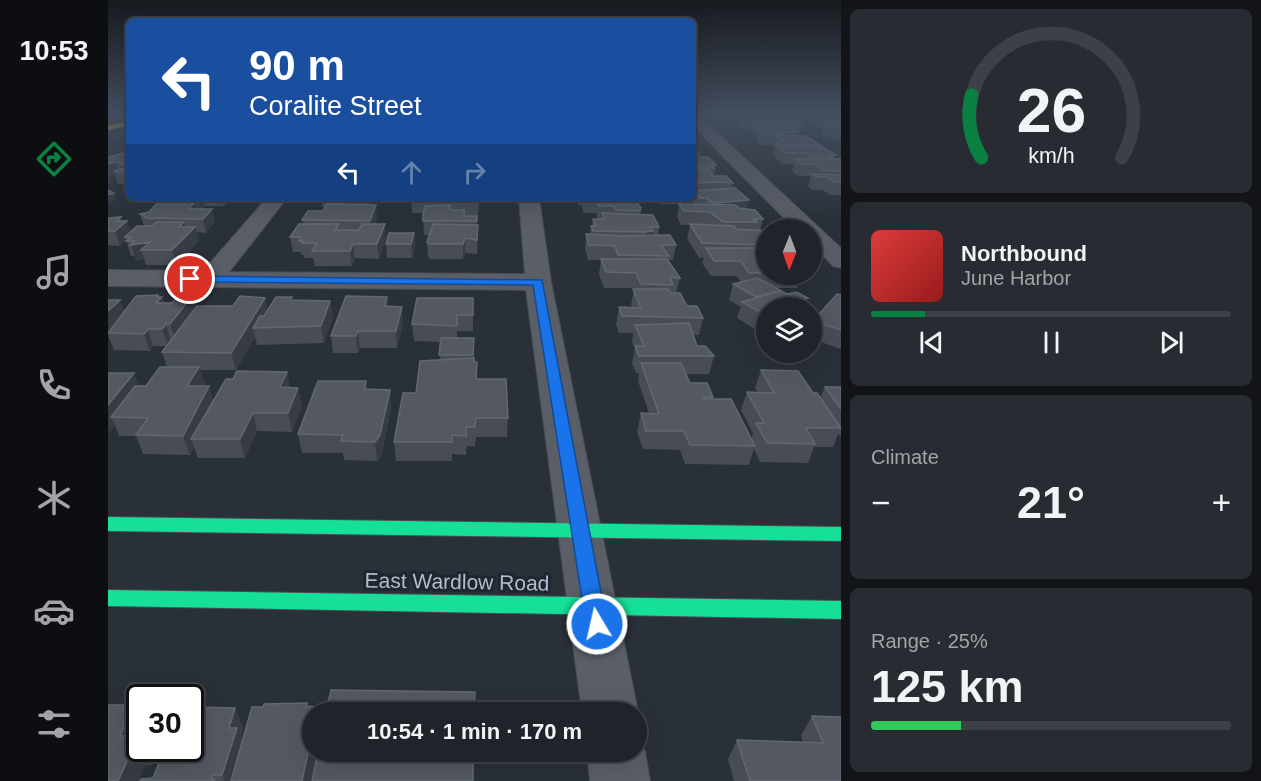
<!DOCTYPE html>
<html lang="en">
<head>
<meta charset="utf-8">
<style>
  body { margin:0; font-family:Helvetica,sans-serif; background:#282c32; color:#f1f3f6; height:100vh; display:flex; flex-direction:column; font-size:22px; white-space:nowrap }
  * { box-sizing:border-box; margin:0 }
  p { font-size:20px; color:#a2a4a8 }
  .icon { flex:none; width:33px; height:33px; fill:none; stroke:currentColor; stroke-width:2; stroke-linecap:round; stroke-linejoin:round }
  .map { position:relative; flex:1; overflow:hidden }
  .side { display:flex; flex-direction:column; gap:9px; padding:9px; background:#121417; width:420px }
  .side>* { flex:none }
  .banner { position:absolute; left:18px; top:18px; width:570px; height:183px; border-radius:9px; box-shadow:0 6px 24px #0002,0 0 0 2px #3d4147; background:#1a4fa0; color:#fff; overflow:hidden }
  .needle { width:39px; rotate:181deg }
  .buttons { position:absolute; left:648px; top:219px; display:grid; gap:12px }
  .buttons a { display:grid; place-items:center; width:66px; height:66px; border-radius:50%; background:#20242a; box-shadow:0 6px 24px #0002,0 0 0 2px #3d4147; font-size:30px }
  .speed { position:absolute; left:18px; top:684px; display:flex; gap:12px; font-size:30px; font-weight:700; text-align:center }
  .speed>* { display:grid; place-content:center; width:78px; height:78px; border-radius:50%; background:#20242a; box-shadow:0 6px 24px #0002,0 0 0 2px #3d4147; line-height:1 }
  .speed .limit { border:3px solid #111; border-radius:9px; background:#fff; color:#111 }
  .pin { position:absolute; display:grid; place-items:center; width:51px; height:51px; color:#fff; margin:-26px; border:3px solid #fff; border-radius:50%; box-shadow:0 2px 6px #0007 }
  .me { position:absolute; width:66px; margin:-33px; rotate:351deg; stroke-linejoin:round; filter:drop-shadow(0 0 4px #0008) }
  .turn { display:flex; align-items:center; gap:21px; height:126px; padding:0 24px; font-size:27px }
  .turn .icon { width:78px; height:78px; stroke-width:2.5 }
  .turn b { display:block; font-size:42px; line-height:51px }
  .lanes { display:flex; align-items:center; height:57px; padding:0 24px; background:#0003; justify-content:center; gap:30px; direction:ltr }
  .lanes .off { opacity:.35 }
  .big { font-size:45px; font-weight:800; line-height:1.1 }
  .side .tile { flex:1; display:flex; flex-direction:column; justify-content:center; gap:9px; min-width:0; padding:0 21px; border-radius:9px; background:#282c32 }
  .side .dial { align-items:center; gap:0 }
  .dial svg { height:156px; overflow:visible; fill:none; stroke:#3d4147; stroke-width:7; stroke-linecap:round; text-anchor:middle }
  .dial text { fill:#f1f3f6; stroke:none }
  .song { display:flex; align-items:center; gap:18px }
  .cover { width:72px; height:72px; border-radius:9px; background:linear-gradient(135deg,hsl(0 70% 55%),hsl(0 70% 35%)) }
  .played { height:6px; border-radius:3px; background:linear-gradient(90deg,#0b8043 15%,#3d4147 15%) }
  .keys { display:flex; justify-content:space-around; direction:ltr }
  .heat { display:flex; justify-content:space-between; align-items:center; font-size:33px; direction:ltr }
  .charge { height:9px; border-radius:4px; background:linear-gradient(90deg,#34c759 25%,#3d4147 0) }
  .trip { position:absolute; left:194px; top:702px; width:345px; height:60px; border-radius:30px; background:#20242a; box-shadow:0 6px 24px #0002,0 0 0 2px #3d4147; font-weight:800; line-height:60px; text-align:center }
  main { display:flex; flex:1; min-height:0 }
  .menu { display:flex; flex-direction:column; width:108px; justify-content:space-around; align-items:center; background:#0d0e11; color:#a2a4a8 }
  .menu .icon { width:42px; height:42px }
  .menu .selected { color:#0b8043 }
  .menu b { font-size:27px; color:#f1f3f6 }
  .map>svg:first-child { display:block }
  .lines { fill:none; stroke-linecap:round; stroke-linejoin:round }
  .stream { fill:#19273c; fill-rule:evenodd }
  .street-casing { stroke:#484c55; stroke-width:2 }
  .fast-casing { stroke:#484c55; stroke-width:2 }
  .slow-casing { stroke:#484c55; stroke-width:2 }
  .street { fill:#5a5e66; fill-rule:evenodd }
  .fast { fill:#16e098; fill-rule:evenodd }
  .slow { fill:#ffcf43; fill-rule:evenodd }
  .wall { fill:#474c55 }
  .shaded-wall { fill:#373c44 }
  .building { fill:#535861; stroke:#626872; stroke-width:1.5 }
  .route { fill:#1a73e8; stroke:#114b97; stroke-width:1.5 }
  .labels { text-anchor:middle; stroke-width:6; stroke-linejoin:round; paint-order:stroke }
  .near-street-label { font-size:21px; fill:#b4bcc9; stroke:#1d2633 }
</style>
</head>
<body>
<main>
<nav class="menu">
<b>10:53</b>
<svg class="icon selected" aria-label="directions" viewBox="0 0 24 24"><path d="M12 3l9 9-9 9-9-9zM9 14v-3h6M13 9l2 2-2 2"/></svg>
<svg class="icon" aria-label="music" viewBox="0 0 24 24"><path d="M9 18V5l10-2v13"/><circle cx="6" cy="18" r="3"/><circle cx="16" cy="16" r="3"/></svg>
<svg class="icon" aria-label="phone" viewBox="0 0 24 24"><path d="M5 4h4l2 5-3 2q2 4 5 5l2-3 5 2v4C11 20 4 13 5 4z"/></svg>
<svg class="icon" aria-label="climate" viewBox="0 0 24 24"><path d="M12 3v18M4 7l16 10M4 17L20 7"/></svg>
<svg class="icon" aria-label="car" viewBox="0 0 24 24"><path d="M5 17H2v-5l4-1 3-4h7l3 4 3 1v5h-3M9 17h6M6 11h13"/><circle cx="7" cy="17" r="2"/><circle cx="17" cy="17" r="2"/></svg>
<svg class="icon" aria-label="filters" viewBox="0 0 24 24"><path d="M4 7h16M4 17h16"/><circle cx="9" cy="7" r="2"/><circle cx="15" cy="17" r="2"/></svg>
</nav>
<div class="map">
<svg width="733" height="781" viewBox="0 0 733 781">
  <rect width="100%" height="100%" fill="#2a3038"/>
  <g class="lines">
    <!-- stream -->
    <path class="stream" d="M21,137V139L0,144V142Z"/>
    <defs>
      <path id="street" d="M585,114L590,115L733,248V268L725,266L704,244V230H688L585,126Z
        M159,198H179L121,272L417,274L411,198H431L443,282L530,712L528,716V712H474L418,290L0,286V270L95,271Z
        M529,731L537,752L542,781H482L479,752H528Z"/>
      <path id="fast" d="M0,517L733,527V541L0,531Z
        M0,590L733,601V619L0,606Z"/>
      <path id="slow" d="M21,121V125L0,130V126Z"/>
    </defs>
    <!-- street casing -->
    <use href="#street" class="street-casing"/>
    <!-- fast casing -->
    <use href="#fast" class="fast-casing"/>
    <!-- slow casing -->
    <use href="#slow" class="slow-casing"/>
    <!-- street -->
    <use href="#street" class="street"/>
    <!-- fast -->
    <use href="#fast" class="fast"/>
    <!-- slow -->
    <use href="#slow" class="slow"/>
  </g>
  <!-- wall -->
  <path class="wall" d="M613,112H664L663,116L694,124L691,134H688L687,136L712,145V147L728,155L726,159H733V195H722L715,190H704L700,186L703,176H690L684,171L686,164H674L667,158L668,156H666L667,148L664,146L665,145H653L649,142L650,138L646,136L647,133L631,126L633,116H617Z
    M689,112H733V141L714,135L715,131L706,123V121L701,120L688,114Z
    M585,144L590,148L589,152L591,154L590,157L608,165L606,176L625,183L624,188L641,200L638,209L655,219L652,231H658V274H693L689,288H669L671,291L697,306L658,330L652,332L629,318L633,307L621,300L625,284L633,282L629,276H603L594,263L596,258H591L579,238L582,225H573L569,217L571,204H551L548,198H575L573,204H584L585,195Z
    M21,152V186L9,183L7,175L3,176L0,175L3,183L0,184V157Z
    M51,198H123L116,206H97L95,209L107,222L98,233L88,232L91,241L69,265H38L36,259L28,260L27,256H23L18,240L12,246L0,245V218L14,221L23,232L36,226L32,214L41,212L52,200Z
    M213,198H264L265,205L269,218L267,224L278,238L271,259L247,258L244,266H207L205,258H196V255H193V252H185L182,237L195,224L194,220L215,211L218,207H214Z
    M371,198L370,216L356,215L357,216H369V225H370L369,254L357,253L355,259H322L320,256L319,242L321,235H316L315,213H304L303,199Z
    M470,198H526L533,208L532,215L551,227L550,235L568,245L565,260H561L560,261L572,278L568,293L579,306L595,318L591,335H585L589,346L606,356L601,374H578L582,383L605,397V399L643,439L645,433L633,410L639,392H650L647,388L653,370L705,393L712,398L717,387H733V438L730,434L725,447H706L700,463L652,462L646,449L641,465L577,464L572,450L535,449L529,432L533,413H541L530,381L531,373H528L524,363L527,348L524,342L525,333H511L508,324L511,307H524L523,305L526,289L525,288H496L491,274L493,260H480L477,248L478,234H482L483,226H484L485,219H490L488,213H475L474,205H470Z
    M306,233L307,247L304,258H279L278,244Z
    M50,295L56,303L89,306L160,310L184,300L222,301L225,317L216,343L149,345L147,337L128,370H92L97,385L96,386L106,400L125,379L179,372L182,388L194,406L184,432L149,431L137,458H90L86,447L82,455L35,454L28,436H11L7,425L0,434V373H26L30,386H38L59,367L54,352L59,346H45L42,351L6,350L0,335V300L16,312Z
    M733,295V349L704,339V326L705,321Z
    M279,297L280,306L295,323L289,348H252L250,353H225L223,336Z
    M365,298V331H349V338H366V362L369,379L400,418L399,437H368L367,446H359L358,455L344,454V461H288L286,442L308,393L332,360L333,342L306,341L304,324Z
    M258,381L259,389L282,390L283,408L274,454L269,461L236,460L235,453H194L190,434Z
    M0,703L2,705H17L20,710L23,711L32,725V748H44L48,755L44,765H38L0,781Z
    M127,708L135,728L133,736L135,741L210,752H366L365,781H32L45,778Z
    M704,716L733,781H626L620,759L629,740L695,742L693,735Z"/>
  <!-- shaded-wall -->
  <path class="shaded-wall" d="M8,162L11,172L6,171L7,175L3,176L0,168V164Z
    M0,174L3,183L0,184Z
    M6,193L8,200L0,202V195Z
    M89,198H95L97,206L92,211Z
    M114,198H123L116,206Z
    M262,198H264L265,206L262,214L260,201Z
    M641,200L637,214L607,216L610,203Z
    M88,201L92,214L80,209Z
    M268,205L269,218L263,235L262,221Z
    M104,209L107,222L98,233L95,219Z
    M13,217L15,224L19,221L24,235L17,237L18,240L12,246L7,231L9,221Z
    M76,222L79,235L87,227L91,241L69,265L64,250L71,227Z
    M277,224L278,238L271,259L269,244Z
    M545,231L542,246H536L538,232Z
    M306,233L307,247L304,258L303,244Z
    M357,238V253L355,259V244Z
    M42,242L33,250L36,259L28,260L23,245Z
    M245,244L247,258L244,266L242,251Z
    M50,295L52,299L54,297L59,313L48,303L49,297Z
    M85,295L90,311L68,341L62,324Z
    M279,297L281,313L277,306Z
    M157,298L161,314L145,328L147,337L128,370L123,353Z
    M700,298L696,308H681L682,303Z
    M12,300L18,316L0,334V311Z
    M222,301L225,317L216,343L213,326Z
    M294,307L295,323L289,348L288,331Z
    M657,315H658V330L652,332Z
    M58,324L63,341L60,346L54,329Z
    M40,329L45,346L42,351L36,334Z
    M250,331L252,348L250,353L248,336Z
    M91,367L97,385L85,404L79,386Z
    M179,372L182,389L172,387Z
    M26,373L32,391L3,417L7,425L0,434V405Z
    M101,386L107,404L83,439L86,447L82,455L75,436Z
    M190,388L194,406L184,432L180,413Z
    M282,390L283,408L274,454L269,461L267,442Z
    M145,413L149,431L137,458L132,439Z
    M17,705L22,713L23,711L32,725V737L26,746L38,765L31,781H10L12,736L15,710Z
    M127,708L135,728L133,736L137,747L127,781H117L114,775L121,728Z
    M204,734V752H210L204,781H194Z
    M34,748H44L48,755L44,765Z"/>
  <!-- building -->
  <path class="building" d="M640,112H660L664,114H643Z
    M716,112H733V121L718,120L709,113H729Z
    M633,116H676L694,124H652Z
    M733,124V129L717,125Z
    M649,125H683L688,132H672L675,134H655L652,131H656Z
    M667,135L698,136L712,145H669V142H675Z
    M585,144H586L590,148H586L591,154H585Z
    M670,147H714L728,155H721L725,158H704L697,153H678Z
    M21,152V165L19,166L8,162L0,164V157Z
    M585,157H600L608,165H603L606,168H585Z
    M687,159H733V171H716L706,164H693Z
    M21,167V174L6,171Z
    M585,170H601L605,176H618L625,183L608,182L585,183Z
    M704,174L733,175V182H726L719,177H708Z
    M627,188L641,200L610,203L602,202L599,198H592L586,191Z
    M0,190L6,193L0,195Z
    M223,198H262L260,201H221Z
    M303,198H370V202L303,199Z
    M476,198H526L533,208L532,211L508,210L506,206H491L489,200H477Z
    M52,200L88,201L80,209H104L95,219L39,218L32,214L41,212Z
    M219,204L268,205L262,221L194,220L200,211H215Z
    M571,204L627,205L631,208L647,210L655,219H646L649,222H615L602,212L576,211Z
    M342,205V210H356V216H369V221H315V215L317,206Z
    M494,213L545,215L551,227H542L545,231L538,232L485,231L483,226H487L485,219H497Z
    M13,217L9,221H19L7,231H0V218Z
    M49,222H76L71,227H87L64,250H33L42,242L23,245L27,241H18L23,237H17L29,226H44Z
    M191,224H231L227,230H251L254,224H277L269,244H245L242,251H204L209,243H194L195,241H191L193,237H182Z
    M325,224L370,225L369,240L357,238L355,244H321L319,242Z
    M582,224L626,226L628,229L658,231V245L594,243Z
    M281,233H306L303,244H278Z
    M478,234L513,236L562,235L568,245H553L561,256L510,255L507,246L481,245Z
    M598,248H652L658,249V273H641L633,261H606Z
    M493,259H559L572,278L562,277L565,285L533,284L528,273L498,272Z
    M649,278L672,290L648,297L625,284Z
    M525,289H560L562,293H572L579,306H589L595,318L514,316L511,307L533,308Z
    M673,291L697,303L683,308H658V315H657L634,302Z
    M688,292L700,298L692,300L680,294Z
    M729,294L733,295V330L705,321Z
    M50,295L49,297H54L48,303H64L70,295H85L62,324H58L54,329H40L36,334L0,333L28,296Z
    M132,296L157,298L123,353L54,352L89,306H125Z
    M238,296L279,297L277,306L294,307L288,331H250L248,336H223Z
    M168,297H184L182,300L222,301L213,326L145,328L152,316H156Z
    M309,298H365V315H349V326L304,324Z
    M0,300H12L0,311Z
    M581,323L589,346H597L606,356H531L527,346H536L527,325Z
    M333,338H366L365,355H331Z
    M366,358V362H369L368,379H398L400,418H368L367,427H358V436L344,435V442H286L295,393H308L312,361Z
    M533,363H573L582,383H599L605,397H595L596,399H623L647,446L582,445L576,431H538L533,413L551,414Z
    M52,367H91L79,386H101L75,436L28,435L40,418L3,417L27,386H38Z
    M653,370L690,371L705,393H709L733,428H698L707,444L659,443L648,423H656L639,392L666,393Z
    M129,371L179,372L172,387L190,388L180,413H145L132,439H83L118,379H125Z
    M0,373H26L0,405Z
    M210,381H258L256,389L282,390L272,435L267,442L233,441L235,435L190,434Z
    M717,387H733V409Z
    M223,690L367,692L366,712H218Z
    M199,703L198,706L210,707L208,712H204V734L194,781H123L144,707H155L156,704Z
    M0,705H17L15,710L23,711L12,736H32V746H26L10,781H0Z
    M82,707L127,708L121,728H129L114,775H104L103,779H106V781H32L33,779L45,778L57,748H82Z
    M704,716L733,717V781H642L629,740L715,743Z
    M210,752H365V781H204Z"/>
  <!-- sky -->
  <linearGradient id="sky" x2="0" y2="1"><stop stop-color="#171a1f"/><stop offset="0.51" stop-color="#444e5e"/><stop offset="1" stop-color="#444e5e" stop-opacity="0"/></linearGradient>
  <rect width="733" height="221" fill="url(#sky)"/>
  <!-- route -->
  <path class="route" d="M78,276L434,280L499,624L496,630L489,633L481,630L478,624L425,285L82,282L78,281Z"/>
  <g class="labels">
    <!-- near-street labels -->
    <g class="near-street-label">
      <text transform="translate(349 582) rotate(1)" y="7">East Wardlow Road</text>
    </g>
  </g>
</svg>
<div class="buttons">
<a><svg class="needle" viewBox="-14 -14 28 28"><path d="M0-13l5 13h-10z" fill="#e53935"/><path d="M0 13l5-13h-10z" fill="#a2a4a8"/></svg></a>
<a><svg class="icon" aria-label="layers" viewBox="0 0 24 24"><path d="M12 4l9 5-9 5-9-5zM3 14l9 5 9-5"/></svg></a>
</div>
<div class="speed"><div class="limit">30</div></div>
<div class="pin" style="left:82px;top:279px;background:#d93025"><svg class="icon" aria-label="arrive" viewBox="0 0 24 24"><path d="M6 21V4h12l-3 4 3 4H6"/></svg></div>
<svg class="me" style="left:489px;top:624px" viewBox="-20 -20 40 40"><circle r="17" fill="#1a73e8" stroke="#fff" stroke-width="3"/><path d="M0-11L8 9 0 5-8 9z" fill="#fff"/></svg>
<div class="trip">10:54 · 1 min · 170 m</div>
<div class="banner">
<div class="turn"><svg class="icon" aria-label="left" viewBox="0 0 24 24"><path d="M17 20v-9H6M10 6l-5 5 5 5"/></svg><div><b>90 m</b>Coralite Street</div></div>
<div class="lanes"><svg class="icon" aria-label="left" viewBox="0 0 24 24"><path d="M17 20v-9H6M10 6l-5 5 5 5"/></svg><svg class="icon off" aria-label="ahead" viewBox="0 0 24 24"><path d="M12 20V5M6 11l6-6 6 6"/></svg><svg class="icon off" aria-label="right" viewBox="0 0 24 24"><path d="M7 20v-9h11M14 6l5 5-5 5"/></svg></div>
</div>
</div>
<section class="side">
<div class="tile dial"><svg viewBox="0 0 100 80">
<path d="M14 69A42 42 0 1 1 86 69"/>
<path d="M14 69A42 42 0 0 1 9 37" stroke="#0b8043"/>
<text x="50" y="56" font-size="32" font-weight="700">26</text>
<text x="50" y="72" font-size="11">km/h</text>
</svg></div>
<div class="tile">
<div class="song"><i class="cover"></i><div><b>Northbound</b><p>June Harbor</p></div></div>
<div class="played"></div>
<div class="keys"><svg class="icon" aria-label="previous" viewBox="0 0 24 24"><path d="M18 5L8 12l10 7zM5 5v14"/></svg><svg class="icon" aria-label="pause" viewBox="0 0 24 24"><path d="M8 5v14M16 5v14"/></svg><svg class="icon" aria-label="next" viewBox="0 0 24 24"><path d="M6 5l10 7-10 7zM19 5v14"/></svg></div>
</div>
<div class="tile"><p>Climate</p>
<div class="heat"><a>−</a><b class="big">21°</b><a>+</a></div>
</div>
<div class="tile"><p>Range · 25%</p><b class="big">125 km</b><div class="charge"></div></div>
</section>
</main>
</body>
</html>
